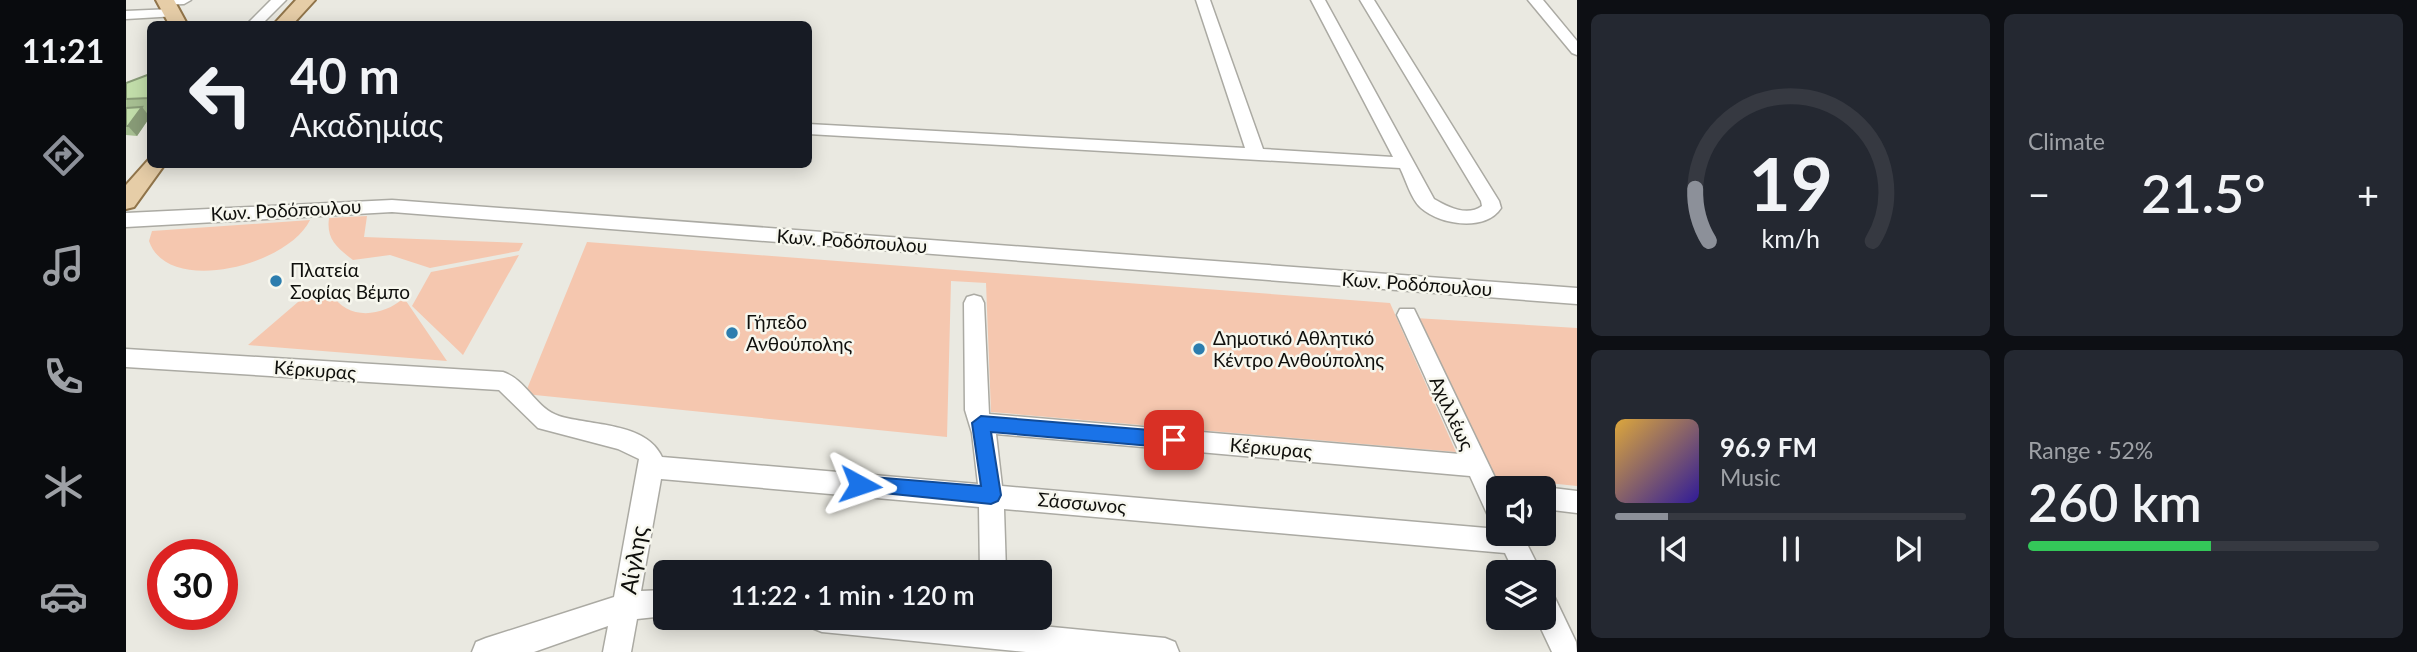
<!DOCTYPE html>
<html lang="en">
<head>
<meta charset="utf-8">
<style>
  body { margin:0; font-family:Lato,sans-serif; background:#242831; color:#f1f3f6; height:100vh; display:flex; flex-direction:column; font-size:26px; white-space:nowrap }
  * { box-sizing:border-box; margin:0 }
  p { font-size:23px; color:#9ea1a6 }
  .icon { flex:none; width:38px; height:38px; fill:none; stroke:currentColor; stroke-width:2; stroke-linecap:round; stroke-linejoin:round }
  .map { position:relative; flex:1; overflow:hidden }
  .panel { display:flex; flex-direction:column; gap:14px; padding:14px; background:#0d0f14; width:840px }
  .panel>* { flex:none }
  .hud { position:absolute; left:21px; top:21px; width:665px; height:147px; border-radius:10px; box-shadow:0 4px 18px #0003; background:#171b24; color:#f1f3f6; overflow:hidden }
  .tools { position:absolute; left:1360px; top:476px; display:grid; gap:14px }
  .tools a { display:grid; place-items:center; width:70px; height:70px; border-radius:10px; background:#171b24; box-shadow:0 4px 18px #0003; font-size:35px }
  .speed { position:absolute; left:21px; top:539px; display:flex; gap:14px; font-size:35px; font-weight:700; text-align:center }
  .speed>* { display:grid; place-content:center; width:91px; height:91px; border-radius:50%; background:#171b24; box-shadow:0 4px 18px #0003; line-height:1 }
  .speed .limit { border:10px solid #d22; background:#fff; color:#111 }
  .pin { position:absolute; display:grid; place-items:center; width:60px; height:60px; color:#fff; margin:-30px; border-radius:14px; box-shadow:0 4px 10px #0006 }
  .me { position:absolute; width:77px; margin:-38px; rotate:95deg; stroke-linejoin:round; filter:drop-shadow(0 0 5px #0008) }
  .turn { display:flex; align-items:center; gap:24px; height:147px; padding:0 28px; font-size:32px }
  .turn .icon { width:91px; height:91px; stroke-width:2.5 }
  .turn b { display:block; font-size:49px; line-height:60px }
  .big { font-size:52px; font-weight:600; line-height:1.1 }
  .panel .card { flex:1; display:flex; flex-direction:column; justify-content:center; gap:10px; min-width:0; padding:0 24px; border-radius:10px; background:#242831 }
  .panel .dial { align-items:center; gap:0 }
  .dial svg { height:182px; overflow:visible; fill:none; stroke:#363941; stroke-width:7; stroke-linecap:round; text-anchor:middle }
  .dial text { fill:#f1f3f6; stroke:none }
  .song { display:flex; align-items:center; gap:21px }
  .cover { width:84px; height:84px; border-radius:10px; background:linear-gradient(135deg,hsl(40 70% 55%),hsl(250 70% 35%)) }
  .played { height:7px; border-radius:4px; background:linear-gradient(90deg,#8c9099 15%,#363941 15%) }
  .keys { display:flex; justify-content:space-around; direction:ltr }
  .heat { display:flex; justify-content:space-between; align-items:center; font-size:38px; direction:ltr }
  .charge { height:10px; border-radius:5px; background:linear-gradient(90deg,#34c759 52%,#363941 0) }
  .panel .tiles { flex:1; display:grid; gap:14px; grid-template-columns:repeat(2,1fr) }
  .trip { position:absolute; left:527px; top:560px; width:399px; height:70px; border-radius:10px; background:#171b24; box-shadow:0 4px 18px #0003; font-weight:600; line-height:70px; text-align:center }
  main { display:flex; flex:1; min-height:0 }
  .tabs { display:flex; flex-direction:column; width:126px; justify-content:space-around; align-items:center; background:#090b0e; color:#9ea1a6 }
  .tabs .icon { width:49px; height:49px }
  .tabs .on { color:#8c9099 }
  .tabs b { font-size:32px; color:#f1f3f6 }
  .map>svg:first-child { display:block }
  .green { fill:#f5c7af }
  .lines { fill:none; stroke-linecap:round; stroke-linejoin:round }
  .minor-casing { stroke:#abaaa3; stroke-width:3 }
  .major-casing { stroke:#90744a; stroke-width:4 }
  .minor { fill:#fff; fill-rule:evenodd }
  .major { fill:#e6cda7; fill-rule:evenodd }
  .wall { fill:#a7bf92 }
  .shaded-wall { fill:#889b77 }
  .building { fill:#c2deaa; stroke:#889b77; stroke-width:2 }
  .route { fill:#1a73e8; stroke:#114b97; stroke-width:2 }
  .poi-dot { fill:#2c7dae; stroke:#f7f7ee; stroke-width:2.5 }
  .labels { text-anchor:middle; stroke-width:5; stroke-linejoin:round; paint-order:stroke }
  .street-label { font-size:19px; fill:#0f0f0c; stroke:#f7f7ee }
  .poi-label { font-size:19px; fill:#0f0f0c; stroke:#f7f7ee; text-anchor:start }
  .near-street-label { font-size:23px; fill:#0f0f0c; stroke:#f7f7ee }
</style>
</head>
<body>
<main>
<nav class="tabs">
<b>11:21</b>
<svg class="icon on" aria-label="directions" viewBox="0 0 24 24"><path d="M12 3l9 9-9 9-9-9zM9 14v-3h6M13 9l2 2-2 2"/></svg>
<svg class="icon" aria-label="music" viewBox="0 0 24 24"><path d="M9 18V5l10-2v13"/><circle cx="6" cy="18" r="3"/><circle cx="16" cy="16" r="3"/></svg>
<svg class="icon" aria-label="phone" viewBox="0 0 24 24"><path d="M5 4h4l2 5-3 2q2 4 5 5l2-3 5 2v4C11 20 4 13 5 4z"/></svg>
<svg class="icon" aria-label="climate" viewBox="0 0 24 24"><path d="M12 3v18M4 7l16 10M4 17L20 7"/></svg>
<svg class="icon" aria-label="car" viewBox="0 0 24 24"><path d="M5 17H2v-5l4-1 3-4h7l3 4 3 1v5h-3M9 17h6M6 11h13"/><circle cx="7" cy="17" r="2"/><circle cx="17" cy="17" r="2"/></svg>
</nav>
<div class="map">
<svg width="1451" height="652" viewBox="0 0 1451 652">
  <rect width="100%" height="100%" fill="#eae9e1"/>
  <!-- green -->
  <path class="green" d="M241,216L238,237L397,243L393,251L304,268L264,255L227,260C211,248 200,239 203,218Z
    M184,220C162,266 41,296 23,241L26,231Z
    M461,242L1264,303L1330,452L865,412L860,283L825,281L821,437L399,394Z
    M393,255L337,355L286,306L305,272Z
    M190,291L205,293C221,321 256,317 278,298L321,361L122,345L179,296Z
    M1289,318L1451,328V486L1363,477Z"/>
  <g class="lines">
    <defs>
      <path id="minor" d="M34,0H65L58,4L35,5Z
        M145,0H160L136,24H121Z
        M1070,0H1084L1137,149L1267,157L1185,0H1199L1308,199C1322,207 1341,217 1356,206L1355,201L1234,0H1248L1373,201L1375,208C1360,232 1314,225 1295,208C1285,199 1280,180 1274,168L682,134V124L1119,148Z
        M1402,0H1417L1451,41V55L1446,53Z
        M46,9L51,10V16L0,19V11Z
        M266,200L1451,288V304L266,212L0,227V213Z
        M848,295L855,297L858,303L863,414L1334,454L1271,315L1274,309H1288L1374,488L1372,521L1363,518L1344,476L870,434L876,486L1372,529V534H1396L1415,572H1388L1379,553L878,509L880,572H854L853,507L535,479L515,591L539,590V616L511,619L505,652H477L482,626L408,652H346L350,642L360,638L488,597L513,459L492,449L412,428L373,390L0,367V349L377,372C401,380 409,408 433,416C465,426 520,422 536,457L852,484L846,433L839,410L838,303L841,297Z
        M1418,487L1451,491V513L1418,509V488H1414Z
        M1418,592L1428,596L1450,642L1451,652H1426L1410,618H1418Z
        M682,618H832L1039,638L1049,642L1053,652H900L696,632L686,628Z"/>
      <path id="major" d="M30,0H48L61,24H43Z
        M170,0H189L167,24H148Z
        M24,158V164H39L8,207L0,209V185Z"/>
    </defs>
    <!-- minor casing -->
    <use href="#minor" class="minor-casing"/>
    <!-- major casing -->
    <use href="#major" class="major-casing"/>
    <!-- minor -->
    <use href="#minor" class="minor"/>
    <!-- major -->
    <use href="#major" class="major"/>
  </g>
  <!-- wall -->
  <path class="wall" d="M24,74V113H21L24,117L11,136L0,135V83Z"/>
  <!-- shaded-wall -->
  <path class="shaded-wall" d="M16,107L24,117L11,136L2,126Z"/>
  <!-- building -->
  <path class="building" d="M24,74V98L0,99V83Z
    M16,107L2,126H0V108Z"/>
  <!-- route -->
  <path class="route" d="M855,416L1048,432L1057,440L1048,448L865,432L875,495L872,501L865,504L728,490L725,485L728,479L734,476L855,486L846,423Z"/>
  <!-- markers -->
  <g class="poi-dot">
    <circle cx="150" cy="281" r="7"/>
    <circle cx="606" cy="333" r="7"/>
    <circle cx="1073" cy="349" r="7"/>
  </g>
  <g class="labels">
    <!-- street labels -->
    <g class="street-label">
      <text transform="translate(160 210) rotate(-3)" y="7">Κων. Ροδόπουλου</text>
      <text transform="translate(726 241) rotate(4)" y="7">Κων. Ροδόπουλου</text>
      <text transform="translate(1291 284) rotate(4)" y="7">Κων. Ροδόπουλου</text>
      <text transform="translate(189 370) rotate(4)" y="7">Κέρκυρας</text>
      <text transform="translate(1326 413) rotate(65)" y="7">Αχιλλέως</text>
      <text transform="translate(1145 448) rotate(5)" y="7">Κέρκυρας</text>
      <text transform="translate(956 503) rotate(5)" y="7">Σάσσωνος</text>
    </g>
    <!-- poi labels -->
    <g class="poi-label">
      <text x="164" y="277">Πλατεία<tspan x="164" dy="22">Σοφίας Βέμπο</tspan></text>
      <text x="620" y="329">Γήπεδο<tspan x="620" dy="22">Ανθούπολης</tspan></text>
      <text x="1087" y="345">Δημοτικό Αθλητικό<tspan x="1087" dy="22">Κέντρο Ανθούπολης</tspan></text>
    </g>
    <!-- near-street labels -->
    <g class="near-street-label">
      <text transform="translate(508 560) rotate(-80)" y="8">Αίγλης</text>
    </g>
  </g>
</svg>
<div class="tools">
<a><svg class="icon" aria-label="sound" viewBox="0 0 24 24"><path d="M4 9h4l5-4v14l-5-4H4zM17 9q2 3 0 6"/></svg></a>
<a><svg class="icon" aria-label="layers" viewBox="0 0 24 24"><path d="M12 4l9 5-9 5-9-5zM3 14l9 5 9-5"/></svg></a>
</div>
<div class="speed"><div class="limit">30</div></div>
<div class="pin" style="left:1048px;top:440px;background:#d93025"><svg class="icon" aria-label="arrive" viewBox="0 0 24 24"><path d="M6 21V4h12l-3 4 3 4H6"/></svg></div>
<svg class="me" style="left:734px;top:485px" viewBox="-20 -20 40 40"><path d="M0-17L14 15 0 8-14 15z" fill="#1a73e8" stroke="#fff" stroke-width="4"/></svg>
<div class="trip">11:22 · 1 min · 120 m</div>
<div class="hud">
<div class="turn"><svg class="icon" aria-label="left" viewBox="0 0 24 24"><path d="M17 20v-9H6M10 6l-5 5 5 5"/></svg><div><b>40 m</b>Ακαδημίας</div></div>
</div>
</div>
<section class="panel">
<div class="tiles">
<div class="card dial"><svg viewBox="0 0 100 80">
<path d="M14 69A42 42 0 1 1 86 69"/>
<path d="M14 69A42 42 0 0 1 8 46" stroke="#8c9099"/>
<text x="50" y="56" font-size="32" font-weight="700">19</text>
<text x="50" y="72" font-size="11">km/h</text>
</svg></div>
<div class="card"><p>Climate</p>
<div class="heat"><a>−</a><b class="big">21.5°</b><a>+</a></div>
</div>
<div class="card">
<div class="song"><i class="cover"></i><div><b>96.9 FM</b><p>Music</p></div></div>
<div class="played"></div>
<div class="keys"><svg class="icon" aria-label="previous" viewBox="0 0 24 24"><path d="M18 5L8 12l10 7zM5 5v14"/></svg><svg class="icon" aria-label="pause" viewBox="0 0 24 24"><path d="M8 5v14M16 5v14"/></svg><svg class="icon" aria-label="next" viewBox="0 0 24 24"><path d="M6 5l10 7-10 7zM19 5v14"/></svg></div>
</div>
<div class="card"><p>Range · 52%</p><b class="big">260 km</b><div class="charge"></div></div>
</div>
</section>
</main>
</body>
</html>
